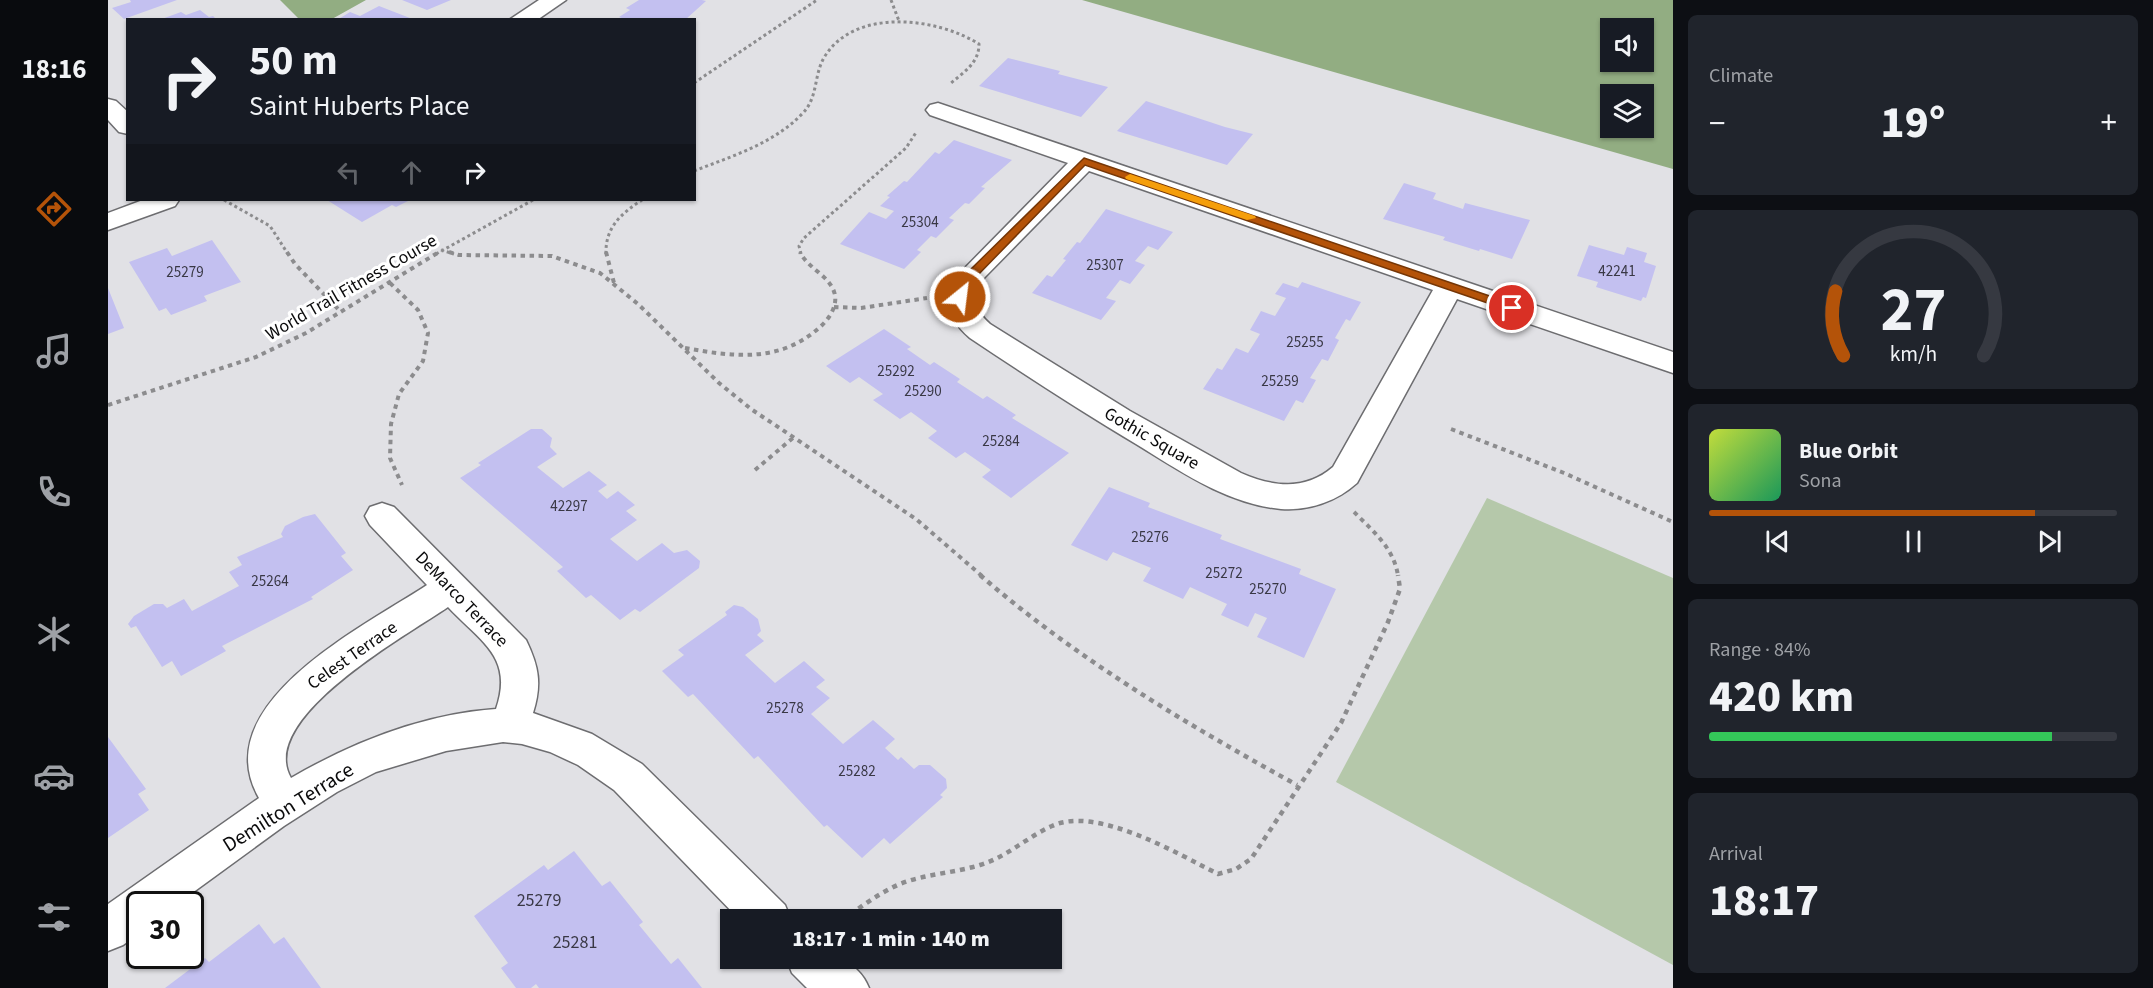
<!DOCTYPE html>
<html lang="en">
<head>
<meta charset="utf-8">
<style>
  body { margin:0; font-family:"Source Sans 3",sans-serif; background:#20242c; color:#f1f3f6; height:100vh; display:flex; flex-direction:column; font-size:22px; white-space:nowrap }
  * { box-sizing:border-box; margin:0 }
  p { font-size:20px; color:#9ea1a6 }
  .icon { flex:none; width:33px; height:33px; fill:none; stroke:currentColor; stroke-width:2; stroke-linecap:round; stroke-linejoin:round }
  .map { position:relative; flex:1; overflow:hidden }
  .side { display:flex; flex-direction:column; gap:15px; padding:15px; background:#0d0f14; width:480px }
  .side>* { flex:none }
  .top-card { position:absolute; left:18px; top:18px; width:570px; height:183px; border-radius:0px; box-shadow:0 2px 4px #0004; background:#171b24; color:#f1f3f6; overflow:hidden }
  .buttons { position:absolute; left:1492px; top:18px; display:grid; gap:12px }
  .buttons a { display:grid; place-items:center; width:54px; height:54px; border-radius:0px; background:#171b24; box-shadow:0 2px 4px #0004; font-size:30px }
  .speed { position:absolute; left:18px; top:891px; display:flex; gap:12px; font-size:30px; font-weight:700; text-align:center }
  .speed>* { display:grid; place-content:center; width:78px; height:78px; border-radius:50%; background:#171b24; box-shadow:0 2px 4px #0004; line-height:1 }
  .speed .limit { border:3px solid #111; border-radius:9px; background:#fff; color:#111 }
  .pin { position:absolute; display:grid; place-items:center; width:51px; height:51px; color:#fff; margin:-26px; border:3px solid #fff; border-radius:50%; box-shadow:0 2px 6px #0007 }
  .me { position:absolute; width:66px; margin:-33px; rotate:29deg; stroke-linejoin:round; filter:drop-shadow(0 0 4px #0008) }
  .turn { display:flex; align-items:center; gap:21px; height:126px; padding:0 24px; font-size:27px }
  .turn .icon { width:78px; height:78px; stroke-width:2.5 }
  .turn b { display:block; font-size:42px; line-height:51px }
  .lanes { display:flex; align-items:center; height:57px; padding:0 24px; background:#0003; justify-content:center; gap:30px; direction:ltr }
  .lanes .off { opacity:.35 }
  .big { font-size:45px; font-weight:800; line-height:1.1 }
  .side .widget { flex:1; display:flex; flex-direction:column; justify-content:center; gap:9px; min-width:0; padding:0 21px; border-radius:9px; background:#20242c }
  .side .dial { align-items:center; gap:0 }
  .dial svg { height:156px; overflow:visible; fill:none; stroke:#363941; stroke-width:7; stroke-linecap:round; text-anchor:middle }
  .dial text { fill:#f1f3f6; stroke:none }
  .song { display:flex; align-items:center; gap:18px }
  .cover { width:72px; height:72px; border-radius:9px; background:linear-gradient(135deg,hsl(70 70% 55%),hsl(150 70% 35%)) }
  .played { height:6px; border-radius:3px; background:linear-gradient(90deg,#b45309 80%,#363941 80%) }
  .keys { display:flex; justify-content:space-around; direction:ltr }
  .heat { display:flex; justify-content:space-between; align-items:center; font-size:33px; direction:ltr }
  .charge { height:9px; border-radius:4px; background:linear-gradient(90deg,#34c759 84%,#363941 0) }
  .trip { position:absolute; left:612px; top:909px; width:342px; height:60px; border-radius:0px; background:#171b24; box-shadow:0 2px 4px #0004; font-weight:800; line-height:60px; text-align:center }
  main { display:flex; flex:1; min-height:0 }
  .dock { display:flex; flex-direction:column; width:108px; justify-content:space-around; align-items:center; background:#090b0e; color:#9ea1a6 }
  .dock .icon { width:42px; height:42px }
  .dock .current { color:#b45309 }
  .dock b { font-size:27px; color:#f1f3f6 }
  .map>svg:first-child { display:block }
  .green { fill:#b5c8aa }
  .forest { fill:#92ad82; fill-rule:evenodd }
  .building { fill:#c3c0f0 }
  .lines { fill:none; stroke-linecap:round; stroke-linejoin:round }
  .street-casing { stroke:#6d6d70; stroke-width:3 }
  .path-far2 { stroke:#8c8c8e; stroke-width:3; stroke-dasharray:3 3; stroke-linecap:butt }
  .path-far1 { stroke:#8c8c8e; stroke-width:4; stroke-dasharray:4.5 4.5; stroke-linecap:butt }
  .path { stroke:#8c8c8e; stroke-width:4.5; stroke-dasharray:5 5; stroke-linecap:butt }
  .street { fill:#fff; fill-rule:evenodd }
  .route { fill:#b45309; stroke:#753606; stroke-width:1.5 }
  .slow { fill:#f59e0b }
  .labels { text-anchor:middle; stroke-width:6; stroke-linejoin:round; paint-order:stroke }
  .number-label { font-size:15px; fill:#393845 }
  .street-label { font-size:18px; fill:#0b0b0c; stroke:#fff }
  .near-number-label { font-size:18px; fill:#393845 }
  .near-street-label { font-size:21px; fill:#0b0b0c; stroke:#fff }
</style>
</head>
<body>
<main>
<nav class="dock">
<b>18:16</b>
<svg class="icon current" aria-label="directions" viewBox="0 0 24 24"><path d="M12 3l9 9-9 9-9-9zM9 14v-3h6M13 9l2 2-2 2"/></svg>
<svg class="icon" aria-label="music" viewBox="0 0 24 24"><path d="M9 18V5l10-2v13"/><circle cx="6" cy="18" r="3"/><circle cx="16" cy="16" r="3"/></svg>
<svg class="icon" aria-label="phone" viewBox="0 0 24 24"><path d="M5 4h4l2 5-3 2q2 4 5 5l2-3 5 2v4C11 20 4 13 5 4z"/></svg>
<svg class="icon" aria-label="climate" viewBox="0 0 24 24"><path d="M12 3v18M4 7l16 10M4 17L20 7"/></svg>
<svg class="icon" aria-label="car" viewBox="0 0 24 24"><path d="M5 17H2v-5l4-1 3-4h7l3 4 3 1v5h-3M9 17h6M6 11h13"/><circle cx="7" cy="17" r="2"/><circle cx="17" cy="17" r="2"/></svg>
<svg class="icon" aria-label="filters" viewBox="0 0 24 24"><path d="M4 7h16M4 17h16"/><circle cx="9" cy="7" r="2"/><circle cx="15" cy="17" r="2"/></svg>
</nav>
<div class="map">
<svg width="1565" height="988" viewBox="0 0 1565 988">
  <rect width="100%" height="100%" fill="#e1e1e5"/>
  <!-- green -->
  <path class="green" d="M1379,498L1565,578V965L1228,782Z"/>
  <!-- forest -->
  <path class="forest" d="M172,0H258L224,19L192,20Z
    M974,0H1565V169ZM1503,28H1536V62H1503ZM1503,94H1536V128H1503Z"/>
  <!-- building -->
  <path class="building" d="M22,0H69L16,19L4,8L23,2Z
    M294,0H343L319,10Z
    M531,0H594L598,1L577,20H519L511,17L522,10L518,8Z
    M271,6L307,20H229L242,12L252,16Z
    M92,10L101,17L105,16L109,20H51L73,12L78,15Z
    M900,58L952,71L950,74L1000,87L973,117L871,86Z
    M1038,101L1117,127L1145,134L1119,165L1009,131Z
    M846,140L904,160L873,187L877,188L861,204L857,203L841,218L846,220L828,238L823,236L809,250L813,252L796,269L732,244L761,212L778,219L786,211L772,206L782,197L779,196L796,181L799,182L827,152L831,154Z
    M1296,183L1328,193L1325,199L1355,209L1357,203L1422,220L1404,259L1372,249L1371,251L1335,240L1337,237L1275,219Z
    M219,200H302L288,207L284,205L254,222Z
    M998,209L1065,232L1050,250L1040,246L1027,261L1037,265L1022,284L1012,280L998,298L1008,301L993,320L924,293L939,275L944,277L958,260L955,259L969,242L972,243Z
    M104,240L133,282L96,296L99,301L63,315L58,308L51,311L21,262L59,248L64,256Z
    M1481,245L1516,255L1519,247L1539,253L1536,262L1548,266L1538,298L1535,297L1533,301L1488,287L1490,282L1469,276Z
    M1194,282L1253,302L1242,321L1238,319L1227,338L1231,340L1220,361L1214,359L1202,378L1208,380L1195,403L1188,400L1176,421L1095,389L1109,368L1114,370L1128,348L1140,353L1152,334L1142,330L1153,311L1167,316L1178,298L1167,294L1175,283L1190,288Z
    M0,288L16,328L0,334Z
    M776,329L803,347L799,349L822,365L826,362L852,379L849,382L875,399L879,396L908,415L904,418L961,453L903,498L874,477L883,470L857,452L848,458L820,438L829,431L803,412L792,419L765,400L775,394L751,377L742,383L718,366Z
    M423,429H434L444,438L442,447L449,454L429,467L455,488L481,471L499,485L490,491L499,499L510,491L527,505L518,511L529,520L502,539L529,561L554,543L566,553L579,550L592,561L591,568L532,612L527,609L512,620L483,595L478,598L449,571L455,567L352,478L373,465L370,463Z
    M1001,487L1042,503L1040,507L1114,535L1112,539L1193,569L1191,574L1228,589L1196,658L1149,637L1159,618L1147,613L1140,627L1113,615L1119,604L1082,587L1075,599L1035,581L1043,568L1005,552L999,561L963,545Z
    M207,514L238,553L233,556L245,570L203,597L205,599L114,646L118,651L73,676L64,661L54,667L28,626L23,628L20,624L26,616L46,604H55L59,608L76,599L84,611L131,586L121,572L134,565L129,557L175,537L173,534L177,526L195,517Z
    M626,605L635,607L650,619L653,631L649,635L656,641L637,655L667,683L696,661L717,680L708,687L722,698L703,714L735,744L765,720L787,739L777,748L790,760L793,757L806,769L811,765H822L838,779L839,788L832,795L835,797L782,844L776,838L754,858L719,825L716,827L650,756L646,759L585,694L580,697L554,671L576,655L570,650L619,615L617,612Z
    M0,737L38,789L30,794L41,810L0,838Z
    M466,851L494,886L502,881L535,922L531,925L563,964L570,958L594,988H431L428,984L423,988H408L393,968L400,963L366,916L436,865L440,870Z
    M151,924L166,944L176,937L213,988H57L97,958L101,962Z"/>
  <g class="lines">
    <defs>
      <path id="street" d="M431,0H458L429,20H401Z
        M0,99L8,101L20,112V134L11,132L0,120Z
        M830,103L1565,352V373L1349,299L1249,483C1228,502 1200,511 1173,509C1119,504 1072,471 1028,444C971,410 916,374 862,338C841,320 833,300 849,276L960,163L822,115L818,110L822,105ZM981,171L1325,290L1225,467C1197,491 1165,487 1133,473L1022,411L882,324C867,311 864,298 874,280Z
        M35,200H71L67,206L0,230V213Z
        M274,503L286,507L418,640C431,667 434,684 425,713L484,734L534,764L677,905L683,920H632L506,790L470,765L442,752L414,744L395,742L338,751L268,772L229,792L176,826L69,904H32V933L15,945L0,951V904L151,798C97,704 257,626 319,585L262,525L257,516L262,507ZM340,607C373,642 406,657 388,709C316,714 245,742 183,778C148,718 301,634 340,607Z
        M678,958C712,958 746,951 761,988H699L684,973Z"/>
    </defs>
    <!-- street casing -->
    <use href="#street" class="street-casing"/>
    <!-- path-far2 -->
    <path class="path-far2" d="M783,0L791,21
      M586,83L709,0
      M586,171C624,156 665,144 694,114C711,97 705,75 717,56C748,7 830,18 871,44C871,63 856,72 843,83
      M116,200L162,226L180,254
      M333,250L346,254
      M328,254L425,200
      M498,254C497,227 514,213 534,200
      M693,254L691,246L696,238L798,148L809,131"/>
    <!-- path-far1 -->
    <path class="path-far1" d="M179,252L187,264L232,311
      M341,252L351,255L444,256L492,273L530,304L611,383L643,409L808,519L874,576
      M498,252L506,283
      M282,283L310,310L320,333L315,361L291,394L283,424L282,458L294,485
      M726,307L753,308L819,298
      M577,348C627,357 672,363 712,327C721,319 729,307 727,295C723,276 700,269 692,252
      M0,405L148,357L198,333L331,252
      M1343,429L1456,473L1565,522
      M647,470L686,437
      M1246,512C1265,531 1286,548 1290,576"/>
    <!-- path -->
    <path class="path" d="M872,575C969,659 1078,724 1189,785
      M734,920C753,907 771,893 792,884C817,874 846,873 872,865C899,857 919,837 944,826C988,805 1070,854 1110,874L1128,869L1143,859L1233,723L1280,622L1292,589L1290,575"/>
    <!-- street -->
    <use href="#street" class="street"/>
  </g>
  <!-- route -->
  <path class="route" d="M976,158L1408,305L1410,308L1404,311L1400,310L977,165L868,277L859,290L856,300H848L847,290L860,272Z"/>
  <!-- slow -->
  <path class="slow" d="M1022,174L1147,216L1148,218L1139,220L1018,179L1017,177Z"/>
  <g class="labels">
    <!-- number labels -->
    <g class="number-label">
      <text x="812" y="227">25304</text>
      <text x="997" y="270">25307</text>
      <text x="1509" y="276">42241</text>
      <text x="77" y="277">25279</text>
      <text x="1197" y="347">25255</text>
      <text x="788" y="376">25292</text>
      <text x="1172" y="386">25259</text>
      <text x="815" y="396">25290</text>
      <text x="893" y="446">25284</text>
      <text x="461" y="511">42297</text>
      <text x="1042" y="542">25276</text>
      <text x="1116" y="578">25272</text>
      <text x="162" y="586">25264</text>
      <text x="1160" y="594">25270</text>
      <text x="677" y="713">25278</text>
      <text x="749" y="776">25282</text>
    </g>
    <!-- street labels -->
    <g class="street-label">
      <text transform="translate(243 287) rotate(-30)" y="6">World Trail Fitness Course</text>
      <text transform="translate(1044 438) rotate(30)" y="6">Gothic Square</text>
      <text transform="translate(354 599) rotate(46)" y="6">DeMarco Terrace</text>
      <text transform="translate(244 655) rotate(-35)" y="6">Celest Terrace</text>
    </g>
    <!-- near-number labels -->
    <g class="near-number-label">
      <text x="431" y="906">25279</text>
      <text x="467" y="948">25281</text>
    </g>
    <!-- near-street labels -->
    <g class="near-street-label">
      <text transform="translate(180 807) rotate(-32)" y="7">Demilton Terrace</text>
    </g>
  </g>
</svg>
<div class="buttons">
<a><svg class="icon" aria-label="sound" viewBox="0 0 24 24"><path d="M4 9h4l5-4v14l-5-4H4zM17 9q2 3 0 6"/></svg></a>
<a><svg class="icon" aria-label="layers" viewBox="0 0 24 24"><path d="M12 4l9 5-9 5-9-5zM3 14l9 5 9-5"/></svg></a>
</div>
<div class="speed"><div class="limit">30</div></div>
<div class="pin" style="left:1404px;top:308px;background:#d93025"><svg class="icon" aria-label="arrive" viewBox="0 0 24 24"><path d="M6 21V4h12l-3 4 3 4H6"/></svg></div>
<svg class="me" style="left:852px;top:297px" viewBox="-20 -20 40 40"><circle r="17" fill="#b45309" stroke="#fff" stroke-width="3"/><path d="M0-11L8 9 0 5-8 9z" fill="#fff"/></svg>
<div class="trip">18:17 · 1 min · 140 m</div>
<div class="top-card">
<div class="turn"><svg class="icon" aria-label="right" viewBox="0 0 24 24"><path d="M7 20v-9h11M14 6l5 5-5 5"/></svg><div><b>50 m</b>Saint Huberts Place</div></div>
<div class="lanes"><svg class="icon off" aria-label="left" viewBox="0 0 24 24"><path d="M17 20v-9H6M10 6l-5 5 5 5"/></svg><svg class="icon off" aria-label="ahead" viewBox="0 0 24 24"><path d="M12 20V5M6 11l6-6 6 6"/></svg><svg class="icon" aria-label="right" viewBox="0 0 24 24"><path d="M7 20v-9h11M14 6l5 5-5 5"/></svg></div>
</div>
</div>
<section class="side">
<div class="widget"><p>Climate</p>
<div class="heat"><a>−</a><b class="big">19°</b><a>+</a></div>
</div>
<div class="widget dial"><svg viewBox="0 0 100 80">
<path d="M14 69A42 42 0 1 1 86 69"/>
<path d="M14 69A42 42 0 0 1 10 36" stroke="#b45309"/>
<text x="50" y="56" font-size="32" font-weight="700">27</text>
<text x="50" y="72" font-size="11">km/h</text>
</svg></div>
<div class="widget">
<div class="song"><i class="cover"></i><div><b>Blue Orbit</b><p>Sona</p></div></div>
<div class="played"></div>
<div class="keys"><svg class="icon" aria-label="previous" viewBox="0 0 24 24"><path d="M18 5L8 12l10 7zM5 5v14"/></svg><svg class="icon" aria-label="pause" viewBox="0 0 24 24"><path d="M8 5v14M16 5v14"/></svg><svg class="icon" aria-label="next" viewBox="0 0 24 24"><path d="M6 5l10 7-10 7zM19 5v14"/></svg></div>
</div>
<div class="widget"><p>Range · 84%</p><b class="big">420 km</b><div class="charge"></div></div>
<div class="widget"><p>Arrival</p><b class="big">18:17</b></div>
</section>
</main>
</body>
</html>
